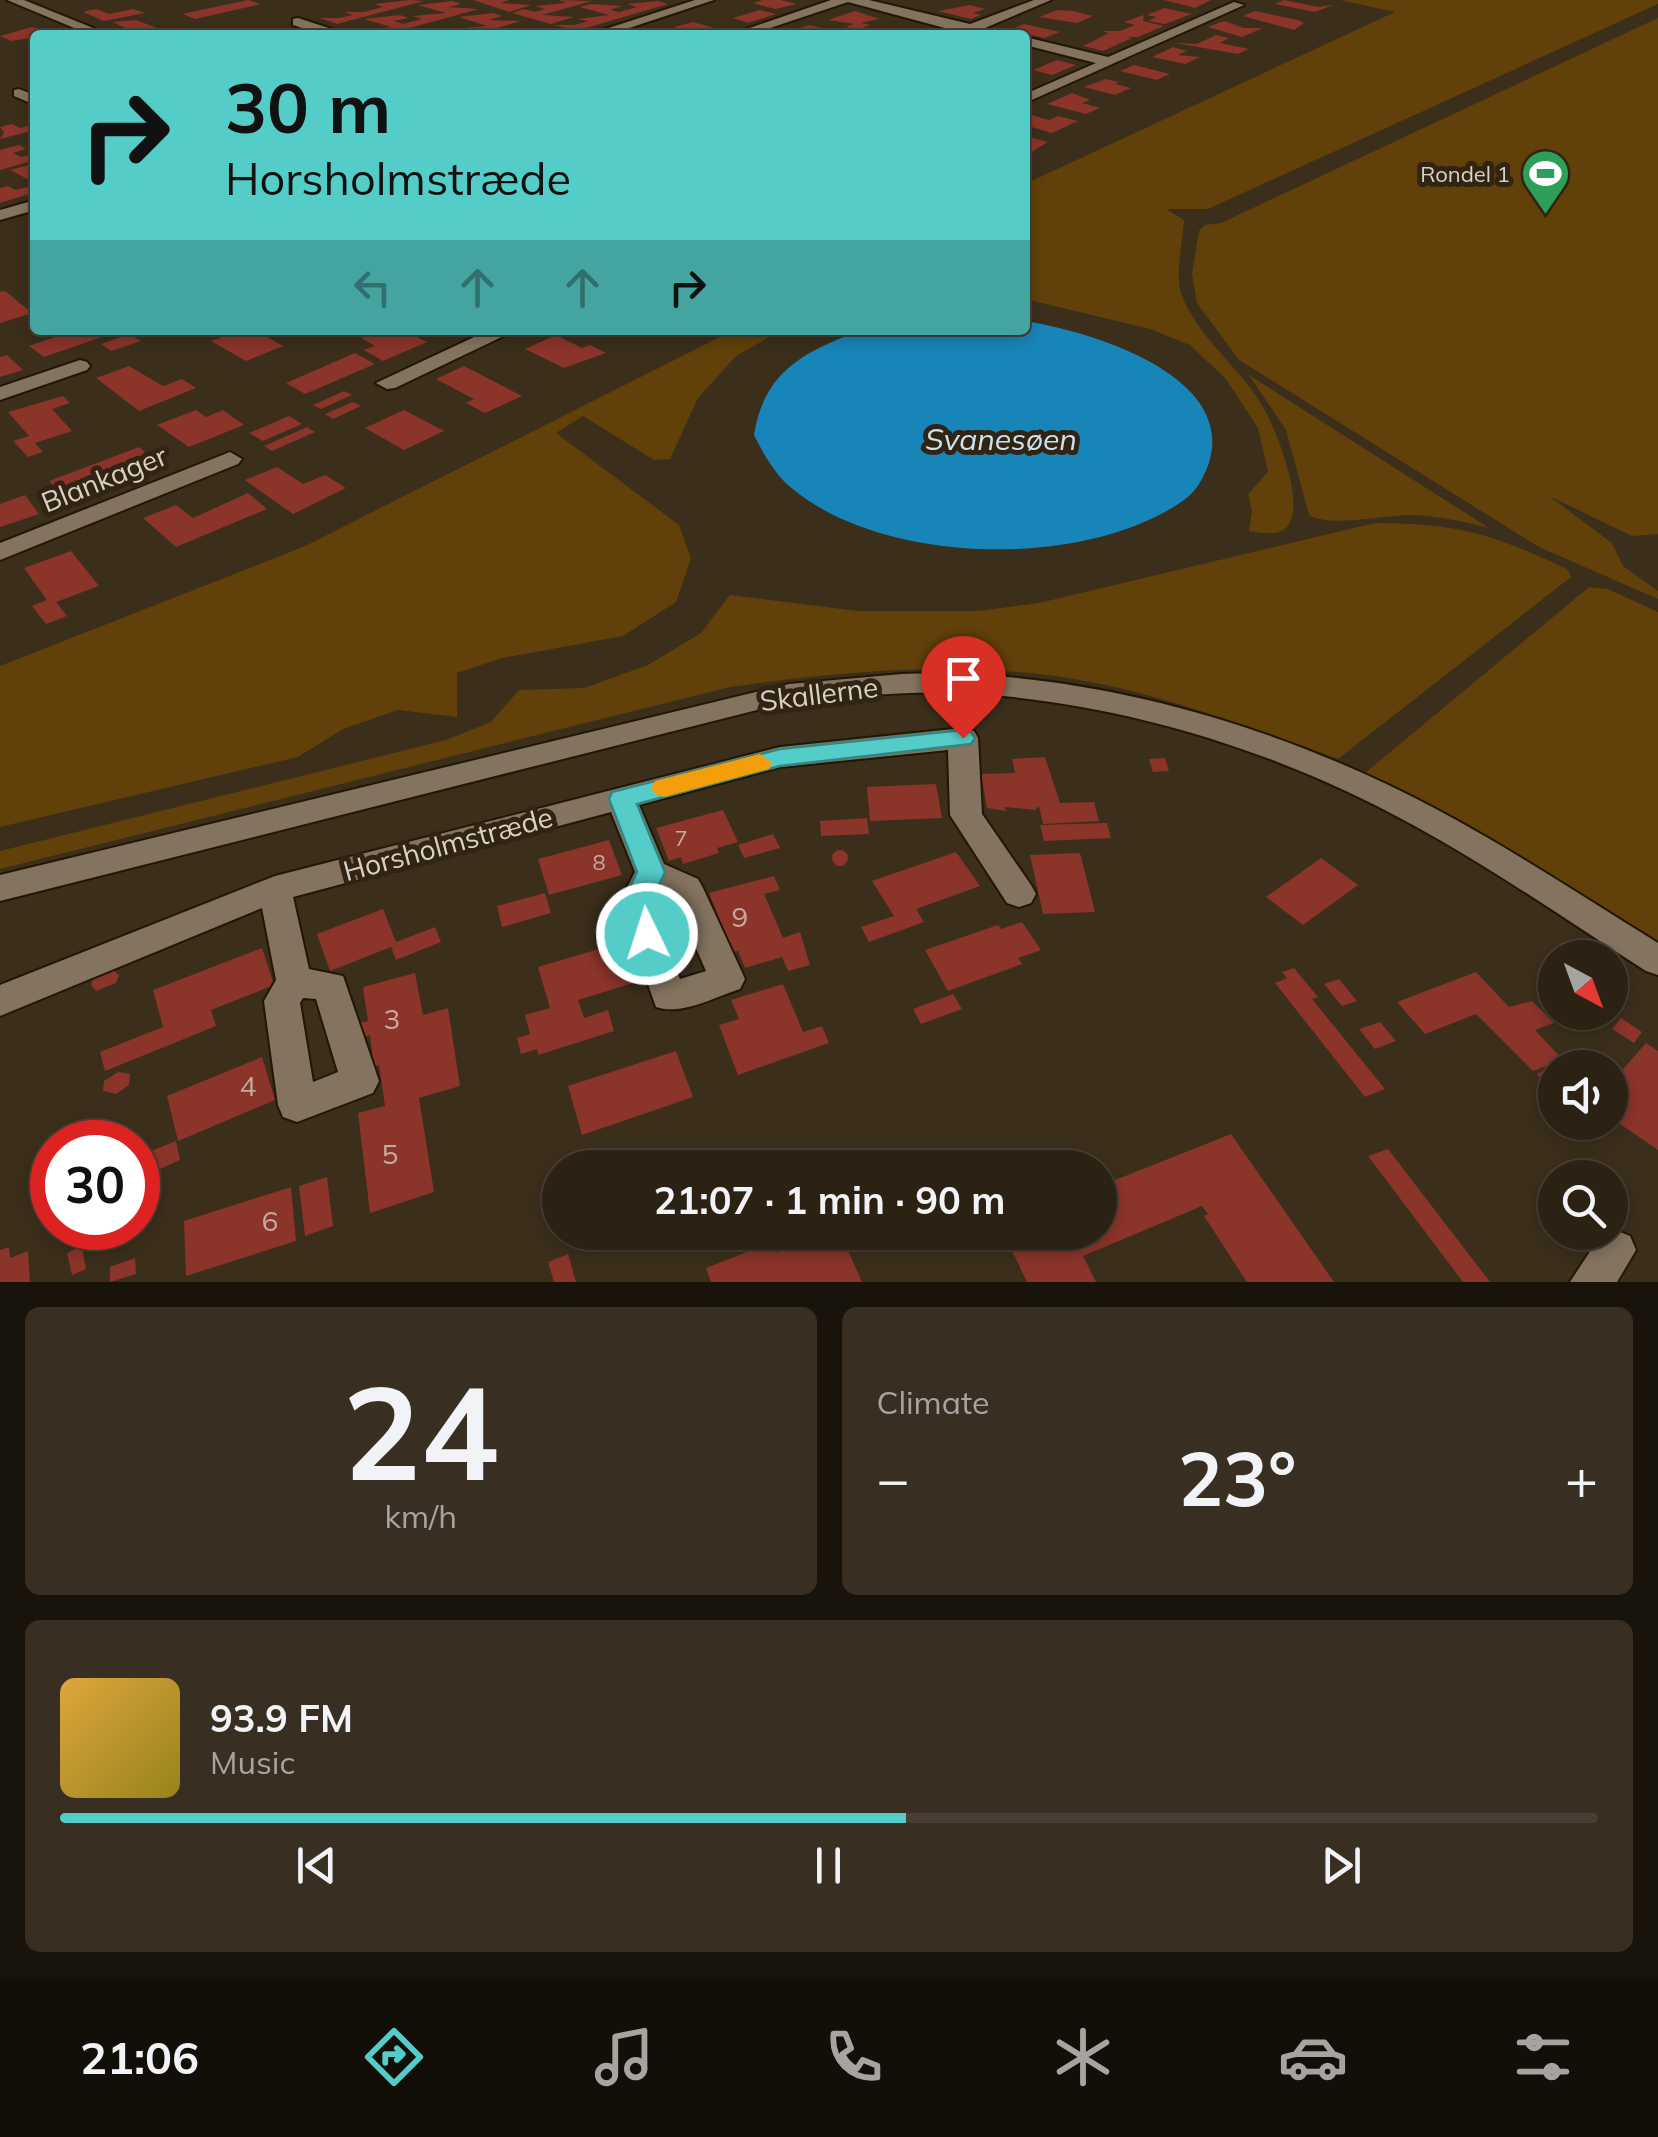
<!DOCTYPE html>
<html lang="en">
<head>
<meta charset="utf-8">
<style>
  body { margin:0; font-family:Mulish,sans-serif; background:#382f22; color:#f1f3f6; height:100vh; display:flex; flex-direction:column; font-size:38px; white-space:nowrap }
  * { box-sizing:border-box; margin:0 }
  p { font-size:32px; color:#a6a4a0 }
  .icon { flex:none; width:55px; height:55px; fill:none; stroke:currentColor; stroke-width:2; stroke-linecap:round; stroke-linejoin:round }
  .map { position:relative; height:1282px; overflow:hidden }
  .side { display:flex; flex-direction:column; gap:25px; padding:25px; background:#18130b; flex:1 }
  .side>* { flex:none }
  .guide { position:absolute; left:30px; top:30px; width:1000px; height:305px; border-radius:10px; box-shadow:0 5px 15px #0003,0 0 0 2px #483f34; background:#54cdc8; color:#111; overflow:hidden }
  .needle { width:65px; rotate:139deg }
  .tools { position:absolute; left:1538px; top:940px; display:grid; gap:20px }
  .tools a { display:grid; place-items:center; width:90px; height:90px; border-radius:50%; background:#2c2214; box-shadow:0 5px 15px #0003,0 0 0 2px #483f34; font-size:50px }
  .speed { position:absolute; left:30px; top:1120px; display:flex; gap:20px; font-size:50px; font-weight:700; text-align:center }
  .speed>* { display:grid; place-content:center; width:130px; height:130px; border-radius:50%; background:#2c2214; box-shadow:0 5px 15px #0003,0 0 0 2px #483f34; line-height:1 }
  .speed .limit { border:15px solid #d22; background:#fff; color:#111 }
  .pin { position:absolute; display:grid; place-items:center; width:85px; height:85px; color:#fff; margin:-102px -42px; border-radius:50% 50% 50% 0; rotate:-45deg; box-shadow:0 0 10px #0007 }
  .pin .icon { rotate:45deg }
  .me { position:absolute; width:110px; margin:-55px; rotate:356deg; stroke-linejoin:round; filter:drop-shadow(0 0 8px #0008) }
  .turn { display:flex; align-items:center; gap:35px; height:210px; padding:0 30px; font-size:45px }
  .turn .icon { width:130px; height:130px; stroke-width:2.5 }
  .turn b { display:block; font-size:70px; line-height:85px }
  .lanes { display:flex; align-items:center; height:95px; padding:0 30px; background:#0003; justify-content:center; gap:50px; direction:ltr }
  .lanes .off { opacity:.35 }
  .big { font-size:75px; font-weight:700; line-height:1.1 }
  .side .card { flex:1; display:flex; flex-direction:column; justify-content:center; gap:15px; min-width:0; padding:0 35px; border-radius:15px; background:#382f22 }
  .side .dial { align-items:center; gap:0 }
  .dial b { font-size:130px; line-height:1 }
  .song { display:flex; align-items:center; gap:30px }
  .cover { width:120px; height:120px; border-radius:15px; background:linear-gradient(135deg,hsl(40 70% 55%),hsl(50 70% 35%)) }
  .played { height:10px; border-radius:5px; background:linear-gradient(90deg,#54cdc8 55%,#483f34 55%) }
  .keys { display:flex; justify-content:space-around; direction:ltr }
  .heat { display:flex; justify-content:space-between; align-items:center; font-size:55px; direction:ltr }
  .side .tiles { flex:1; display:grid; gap:25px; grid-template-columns:1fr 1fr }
  .card:last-child { grid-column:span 2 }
  .trip { position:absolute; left:542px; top:1150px; width:575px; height:100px; border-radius:50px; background:#2c2214; box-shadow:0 5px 15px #0003,0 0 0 2px #483f34; font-weight:700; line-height:100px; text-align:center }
  .tabs { display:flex; height:160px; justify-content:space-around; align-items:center; background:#120e08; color:#a6a4a0 }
  .tabs .icon { width:70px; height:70px }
  .tabs .on { color:#54cdc8 }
  .tabs b { font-size:45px; color:#f1f3f6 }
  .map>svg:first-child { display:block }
  .green { fill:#614009 }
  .water { fill:#1885b9 }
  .building { fill:#8b342a }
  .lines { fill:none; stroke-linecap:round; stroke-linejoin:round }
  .minor-casing { stroke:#221604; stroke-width:4 }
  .minor { fill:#84745f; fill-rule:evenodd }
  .route { fill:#54cdc8; stroke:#378582; stroke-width:2.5 }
  .slow { fill:#f59e0b }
  .labels { text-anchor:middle; stroke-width:10; stroke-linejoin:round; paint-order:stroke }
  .far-poi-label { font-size:22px; fill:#dad1c6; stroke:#312412; text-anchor:end }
  .number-label { font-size:22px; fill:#c6aa9f }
  .street-label { font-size:28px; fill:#dad1c6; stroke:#312412 }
  .near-number-label { font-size:28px; fill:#c6aa9f }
  .water-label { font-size:30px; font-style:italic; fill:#cce2f0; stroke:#312412 }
</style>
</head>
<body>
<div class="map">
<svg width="1658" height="1282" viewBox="0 0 1658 1282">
  <rect width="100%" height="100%" fill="#3b2e1b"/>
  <!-- green -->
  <path class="green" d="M1340,0H1658V4L1208,209H1166L1184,220C1183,241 1174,276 1182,296C1200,341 1245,371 1267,414C1278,436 1313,521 1279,532C1271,535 1258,532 1249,531L1252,511L1248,494L1268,472L1258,428L1226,379L1190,345L1150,329L1025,299V184L1395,12Z
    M1658,18V534L1632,536L1549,496L1612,543L1623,566L1658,591V599L1539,547L1239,360L1197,303L1192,274L1199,231L1205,225L1221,223Z
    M734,330H782L736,356L698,398L670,459L654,460L583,416L556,433L679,525L691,558L676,602L623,636L502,658L457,673V717L398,710L343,729L298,757L0,827V666L303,547Z
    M1249,375L1489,528C1462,521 1437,516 1410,515C1382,515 1331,528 1309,515L1286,430Z
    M1375,523C1460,524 1490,533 1567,569L1571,577L1338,759C1251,729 1165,694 1074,679C960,660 843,671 730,687L0,869V851L446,740L491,722L519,690L584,688L648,665L701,633L730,595L858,611H978L1039,603Z
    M1589,587L1608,589L1658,612V946L1365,773Z"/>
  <!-- water -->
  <path class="water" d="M1025,321C1083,330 1220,369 1212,448C1210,466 1200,489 1184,500C1086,570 879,566 788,485C773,471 763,453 754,435C764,371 804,352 861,330H1025Z"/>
  <!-- building -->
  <path class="building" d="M248,0L261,4L195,19L182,14Z
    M410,0L424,1L337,24L320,18H339L353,15L344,12H364L383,7L374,4Z
    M473,0H509L501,3L531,5L509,12Z
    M559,0L592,1L542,15L574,17L551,24L512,13L524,9L534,12L545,9L535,6L566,3Z
    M763,0H781L797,4L775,9L753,3Z
    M1164,0H1211L1195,8Z
    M1284,0L1318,7L1333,5L1315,12L1275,4Z
    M453,1L461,4L448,7L479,9L384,35L357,31L391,27L364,19L400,15L408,18L394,21L403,24L422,19L413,16L446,13L418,5Z
    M658,1L668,4L576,31L555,25H575L588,21L577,19L609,15L580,7L591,4L622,6L610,10L619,12L637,7L627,4Z
    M970,5L985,9L973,13L981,15L971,19L938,11Z
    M1164,8L1192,14L1165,24L1148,21L1156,17L1147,15Z
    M96,9L109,14L133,9L145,13L104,21L83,12Z
    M760,10L776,14L748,23L733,18Z
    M1057,10L1073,11L1093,16L1077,23L1039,17Z
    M855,11L879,19L861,23L870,25L857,30L846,27L854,24L828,20Z
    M1255,11L1298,20L1304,23L1294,30L1243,16Z
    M493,13L502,16L489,20L521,21L473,35H457L464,32L454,29L487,26L459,17Z
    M1144,15L1143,21L1164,26L1138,37H1126L1132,38L1103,51L1083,46L1109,33L1102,31H1120L1135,25L1124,22Z
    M136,20L157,28L135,33L113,22Z
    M1224,21L1244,28H1263L1242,37L1208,27Z
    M693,22L722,30L685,35L691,32L674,27Z
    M1024,24L1060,32L1044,38L1009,30Z
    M809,25L823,28L816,30L829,35L787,32Z
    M32,27L59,33L11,41L0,36Z
    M1216,35L1229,38L1220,43L1249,49L1238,54L1175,43L1197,44Z
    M1173,47L1187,51L1178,55L1200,57L1185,64L1152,57Z
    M1057,60L1076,65L1052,75L1033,70Z
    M1134,65L1170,74L1157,80L1120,71Z
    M1106,79L1119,82L1115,84L1131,88L1115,95L1084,87Z
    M1072,93L1090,100L1082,103L1100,108L1086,114L1047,104Z
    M1025,113L1049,120L1058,116L1078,121L1052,133L1025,125Z
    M12,124L20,128L35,124V130L0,139L4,133L0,127Z
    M1025,136L1048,142L1025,156Z
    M19,145L26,149L13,153L21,157L35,153V160L0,170V150Z
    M29,165L35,168V183L10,170Z
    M35,185V192L0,203V188L7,186L16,190Z
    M5,291L32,313L0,323V292Z
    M75,330L119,331L44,357L29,346Z
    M240,330H254L283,346L246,361L211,341Z
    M380,330H413L408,332L427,342L383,361L364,350L375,346L361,338Z
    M130,334L141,341L111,351L101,344Z
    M556,335L582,348L590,345L606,353L564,368L525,349Z
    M355,353L375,364L305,394L286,383Z
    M7,355L23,370L0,377V357Z
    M129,366L163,386L182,379L196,388L139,411L96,378Z
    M464,366L522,396L485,413L466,403L474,399L436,379Z
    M344,391L352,395L321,409L313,405Z
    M63,396L70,403L52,409L72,431L35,443L43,452L28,457L13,441L29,436L8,412Z
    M353,402L361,406L333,419L325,414Z
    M196,410L206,417L223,410L244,425L189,447L157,425Z
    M404,410L444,431L404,450L365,428Z
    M289,416L302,424L263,441L249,433Z
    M307,427L315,432L272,451L264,446Z
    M139,447L157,462L64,496L49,481Z
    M277,467L303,484L325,475L346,488L293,514L245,480Z
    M248,493L267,509L176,547L143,518L176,505L193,518Z
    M25,495L39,514L0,527V504Z
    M71,551L99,586L56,602L67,616L46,624L32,606L47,600L24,568Z
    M1045,757L1060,803L1094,802L1099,821L1043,824L1039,806L1035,810L1005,807L1006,811L987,808L981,774L1015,773L1012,759Z
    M1165,758L1169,771L1153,772L1149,759Z
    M936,784L942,818L870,821L867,787Z
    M723,810L738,842L717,848L719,853L683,864L681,857L669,861L656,828Z
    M867,818L869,834L821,836L820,821Z
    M1107,823L1111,838L1044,841L1040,825Z
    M773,834L780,848L744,858L738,845Z
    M609,840L622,875L549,895L538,859Z
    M832 858a8 8 0 1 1 16 0a8 8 0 1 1-16 0Z
    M956,852L980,886L916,909L924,922L869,942L861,927L894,916L872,881Z
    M1080,853L1095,912L1043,914L1030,855Z
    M1321,858L1358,885L1303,925L1266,897Z
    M774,876L780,890L764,894L783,938L800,932L810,965L788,971L782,957L745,968L738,951L733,952L709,893Z
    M545,893L551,913L502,927L497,906Z
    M383,909L396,942L435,927L441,942L396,960L391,947L330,971L317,934Z
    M1022,922L1041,950L1018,958L1022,964L948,991L925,950L998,925L1001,929Z
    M619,943L633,983L578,1000L584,1018L608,1010L614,1031L538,1055L537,1049L521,1054L517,1038L530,1034L525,1015L550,1008L538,967Z
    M262,948L274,985L211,1010L216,1026L105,1071L100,1052L163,1027L153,990Z
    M1294,968L1318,997L1312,999L1385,1089L1365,1097L1275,983L1287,978L1282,972Z
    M113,970L119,975L116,983L96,991L91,985L94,977Z
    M1476,972L1509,1007L1532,1001L1554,1023L1535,1030L1563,1060L1533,1071L1476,1014L1425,1034L1397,1002Z
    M415,973L423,1015L448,1008L460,1086L419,1098L434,1192L370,1213L358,1113L385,1106L379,1065L374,1067L370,1035L361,1038L359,1023L368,1021L363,987Z
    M1339,979L1357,1001L1342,1006L1324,984Z
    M783,984L803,1032L822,1026L829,1043L738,1075L719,1025L739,1019L731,1000Z
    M953,994L962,1009L921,1024L913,1009Z
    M1621,1018L1642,1032L1634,1043L1612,1029Z
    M1380,1022L1396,1041L1375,1049L1359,1029Z
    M1646,1043L1658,1051V1150L1610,1117V1084Z
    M676,1051L693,1097L582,1135L568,1086Z
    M262,1057L275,1100L178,1141L167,1096Z
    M1563,1062L1569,1068H1555V1093L1537,1074Z
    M118,1072L130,1074L129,1085L116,1094L103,1091L104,1081Z
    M1231,1134L1334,1282H1247L1204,1216L1208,1214L1202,1206L1083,1256L1096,1282H1027L1003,1232H1100V1186Z
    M176,1141L180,1160L138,1179V1156Z
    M1388,1149L1490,1282H1463L1368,1156Z
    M327,1177L333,1226L305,1236L299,1186Z
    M291,1187L296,1241L186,1276L184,1221Z
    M780,1232H840L862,1282H711L706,1268L772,1242L776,1253L786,1249Z
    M82,1246L86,1269L72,1275L67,1253Z
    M9,1247L10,1258L28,1251L30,1282H0V1250Z
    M568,1254L576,1282H554L548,1262Z
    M135,1258L136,1274L110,1282V1267Z"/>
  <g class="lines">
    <defs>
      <path id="minor" d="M7,0H24L103,32L91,35Z
        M695,0H714L608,35H587Z
        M831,0H869L970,24L1034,0H1051L985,28L1006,35L967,34L848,2L749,35H729Z
        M1234,2L1244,5L1025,103V94L1096,63L1025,45V37L1108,57Z
        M298,18L341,32L343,35H323L293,25V19Z
        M19,89L35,95V105L14,96V90Z
        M35,200V210L0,220V210Z
        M489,330H516L395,388L387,389L376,383Z
        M80,360L87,362L90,366L87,370L0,400V387Z
        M230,452L242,459L238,464L0,560V543Z
        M902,674C1085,668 1276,724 1436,809C1513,850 1585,898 1658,943V975L1646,971C1569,922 1494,869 1413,825C1280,752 1131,705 979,694C915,689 852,697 789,702L0,901V875L789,684Z
        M963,728L974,731L978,738L982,814L1031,885L1036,894L1031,903L1019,907L1007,903L950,815L948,750L780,767L639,805L664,864L698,879L703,888L745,979L740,989C715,997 681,1016 656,1007L619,903L635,872L611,812L293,897L309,969L343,976L379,1081L373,1093L297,1122L283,1117L278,1105L264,1001L276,980L262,908L0,1016V985L275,876L780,747ZM659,890L673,896L706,971L680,979L653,903ZM303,998L316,999L338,1072L313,1082L300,1003Z
        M1615,1230L1630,1236L1636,1250L1617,1282H1570L1600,1236Z"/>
    </defs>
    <!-- minor casing -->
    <use href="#minor" class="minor-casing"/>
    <!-- minor -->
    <use href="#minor" class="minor"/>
  </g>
  <!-- route -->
  <path class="route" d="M963,730L971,732L975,738L971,744L780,766L637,804L665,872L650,904L661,934L657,942L647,946L637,942L622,904L637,872L609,799L612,792L780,749Z"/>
  <!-- slow -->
  <path class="slow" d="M760,754L772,763L769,769L664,797L655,794L651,788L655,781Z"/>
  <!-- icons -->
  <defs>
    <symbol id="stadium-pin" viewBox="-11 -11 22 30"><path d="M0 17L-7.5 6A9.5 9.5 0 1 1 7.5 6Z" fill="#2e9e5b" stroke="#312412"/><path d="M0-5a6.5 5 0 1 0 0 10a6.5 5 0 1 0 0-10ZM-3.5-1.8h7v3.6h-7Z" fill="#fff"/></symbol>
  </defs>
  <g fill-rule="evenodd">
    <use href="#stadium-pin" x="1518" y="146" width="55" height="75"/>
  </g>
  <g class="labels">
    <!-- far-poi labels -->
    <g class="far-poi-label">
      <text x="1510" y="182">Rondel 1</text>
    </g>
    <!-- number labels -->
    <g class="number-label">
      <text x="681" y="846">7</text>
      <text x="599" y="870">8</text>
    </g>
    <!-- street labels -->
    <g class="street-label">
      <text transform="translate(104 479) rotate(-22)" y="10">Blankager</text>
      <text transform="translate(819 694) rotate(-7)" y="10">Skallerne</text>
      <text transform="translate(448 844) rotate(-15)" y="10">Horsholmstræde</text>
    </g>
    <!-- near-number labels -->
    <g class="near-number-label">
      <text x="740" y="927">9</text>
      <text x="392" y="1029">3</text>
      <text x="248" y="1096">4</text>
      <text x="390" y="1164">5</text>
      <text x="270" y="1231">6</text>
    </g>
    <!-- water labels -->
    <g class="water-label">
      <text x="1001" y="450">Svanesøen</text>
    </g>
  </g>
</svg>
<div class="tools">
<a><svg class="needle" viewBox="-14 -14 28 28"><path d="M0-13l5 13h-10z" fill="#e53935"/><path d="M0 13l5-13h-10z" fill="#a6a4a0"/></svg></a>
<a><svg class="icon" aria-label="sound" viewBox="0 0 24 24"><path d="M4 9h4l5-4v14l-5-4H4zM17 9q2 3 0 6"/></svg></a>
<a><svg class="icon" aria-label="search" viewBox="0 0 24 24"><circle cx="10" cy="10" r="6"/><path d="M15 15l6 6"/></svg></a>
</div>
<div class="speed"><div class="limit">30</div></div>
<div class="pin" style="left:963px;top:738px;background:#d93025"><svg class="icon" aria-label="arrive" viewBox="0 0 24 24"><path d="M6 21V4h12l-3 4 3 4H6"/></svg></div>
<svg class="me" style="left:647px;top:934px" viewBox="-20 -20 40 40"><circle r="17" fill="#54cdc8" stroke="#fff" stroke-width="3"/><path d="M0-11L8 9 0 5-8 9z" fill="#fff"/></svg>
<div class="trip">21:07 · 1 min · 90 m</div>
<div class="guide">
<div class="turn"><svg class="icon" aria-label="right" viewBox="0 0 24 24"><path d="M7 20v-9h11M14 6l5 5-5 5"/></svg><div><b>30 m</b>Horsholmstræde</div></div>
<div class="lanes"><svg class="icon off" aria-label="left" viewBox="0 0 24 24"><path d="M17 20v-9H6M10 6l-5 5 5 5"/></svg><svg class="icon off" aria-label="ahead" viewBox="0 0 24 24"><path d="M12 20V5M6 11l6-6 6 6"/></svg><svg class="icon off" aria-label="ahead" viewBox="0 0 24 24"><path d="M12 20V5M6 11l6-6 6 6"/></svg><svg class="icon" aria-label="right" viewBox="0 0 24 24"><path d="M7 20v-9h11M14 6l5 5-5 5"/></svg></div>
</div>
</div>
<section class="side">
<div class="tiles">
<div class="card dial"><b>24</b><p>km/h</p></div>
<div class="card"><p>Climate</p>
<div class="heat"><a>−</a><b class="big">23°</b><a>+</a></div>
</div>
<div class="card">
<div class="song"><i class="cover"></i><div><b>93.9 FM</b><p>Music</p></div></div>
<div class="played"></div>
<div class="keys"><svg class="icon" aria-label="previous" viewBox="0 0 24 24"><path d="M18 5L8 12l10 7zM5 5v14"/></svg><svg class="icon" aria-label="pause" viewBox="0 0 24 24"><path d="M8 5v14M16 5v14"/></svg><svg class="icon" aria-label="next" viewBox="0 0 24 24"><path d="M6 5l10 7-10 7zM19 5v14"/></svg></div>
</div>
</div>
</section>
<nav class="tabs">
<b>21:06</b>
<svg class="icon on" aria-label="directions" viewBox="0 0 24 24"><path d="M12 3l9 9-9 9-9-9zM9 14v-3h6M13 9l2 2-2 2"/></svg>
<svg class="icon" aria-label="music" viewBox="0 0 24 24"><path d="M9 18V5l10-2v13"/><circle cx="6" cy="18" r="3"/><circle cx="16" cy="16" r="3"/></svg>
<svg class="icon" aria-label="phone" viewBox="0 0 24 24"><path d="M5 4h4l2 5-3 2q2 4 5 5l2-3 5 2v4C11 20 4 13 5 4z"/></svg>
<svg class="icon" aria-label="climate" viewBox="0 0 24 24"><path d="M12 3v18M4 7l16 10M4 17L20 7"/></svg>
<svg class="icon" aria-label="car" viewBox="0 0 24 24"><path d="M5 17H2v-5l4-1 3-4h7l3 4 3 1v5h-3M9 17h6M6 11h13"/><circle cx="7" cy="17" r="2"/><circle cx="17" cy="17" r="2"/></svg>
<svg class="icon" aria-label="filters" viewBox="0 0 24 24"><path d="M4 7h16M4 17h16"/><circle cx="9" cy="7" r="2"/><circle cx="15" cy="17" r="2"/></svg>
</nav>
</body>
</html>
